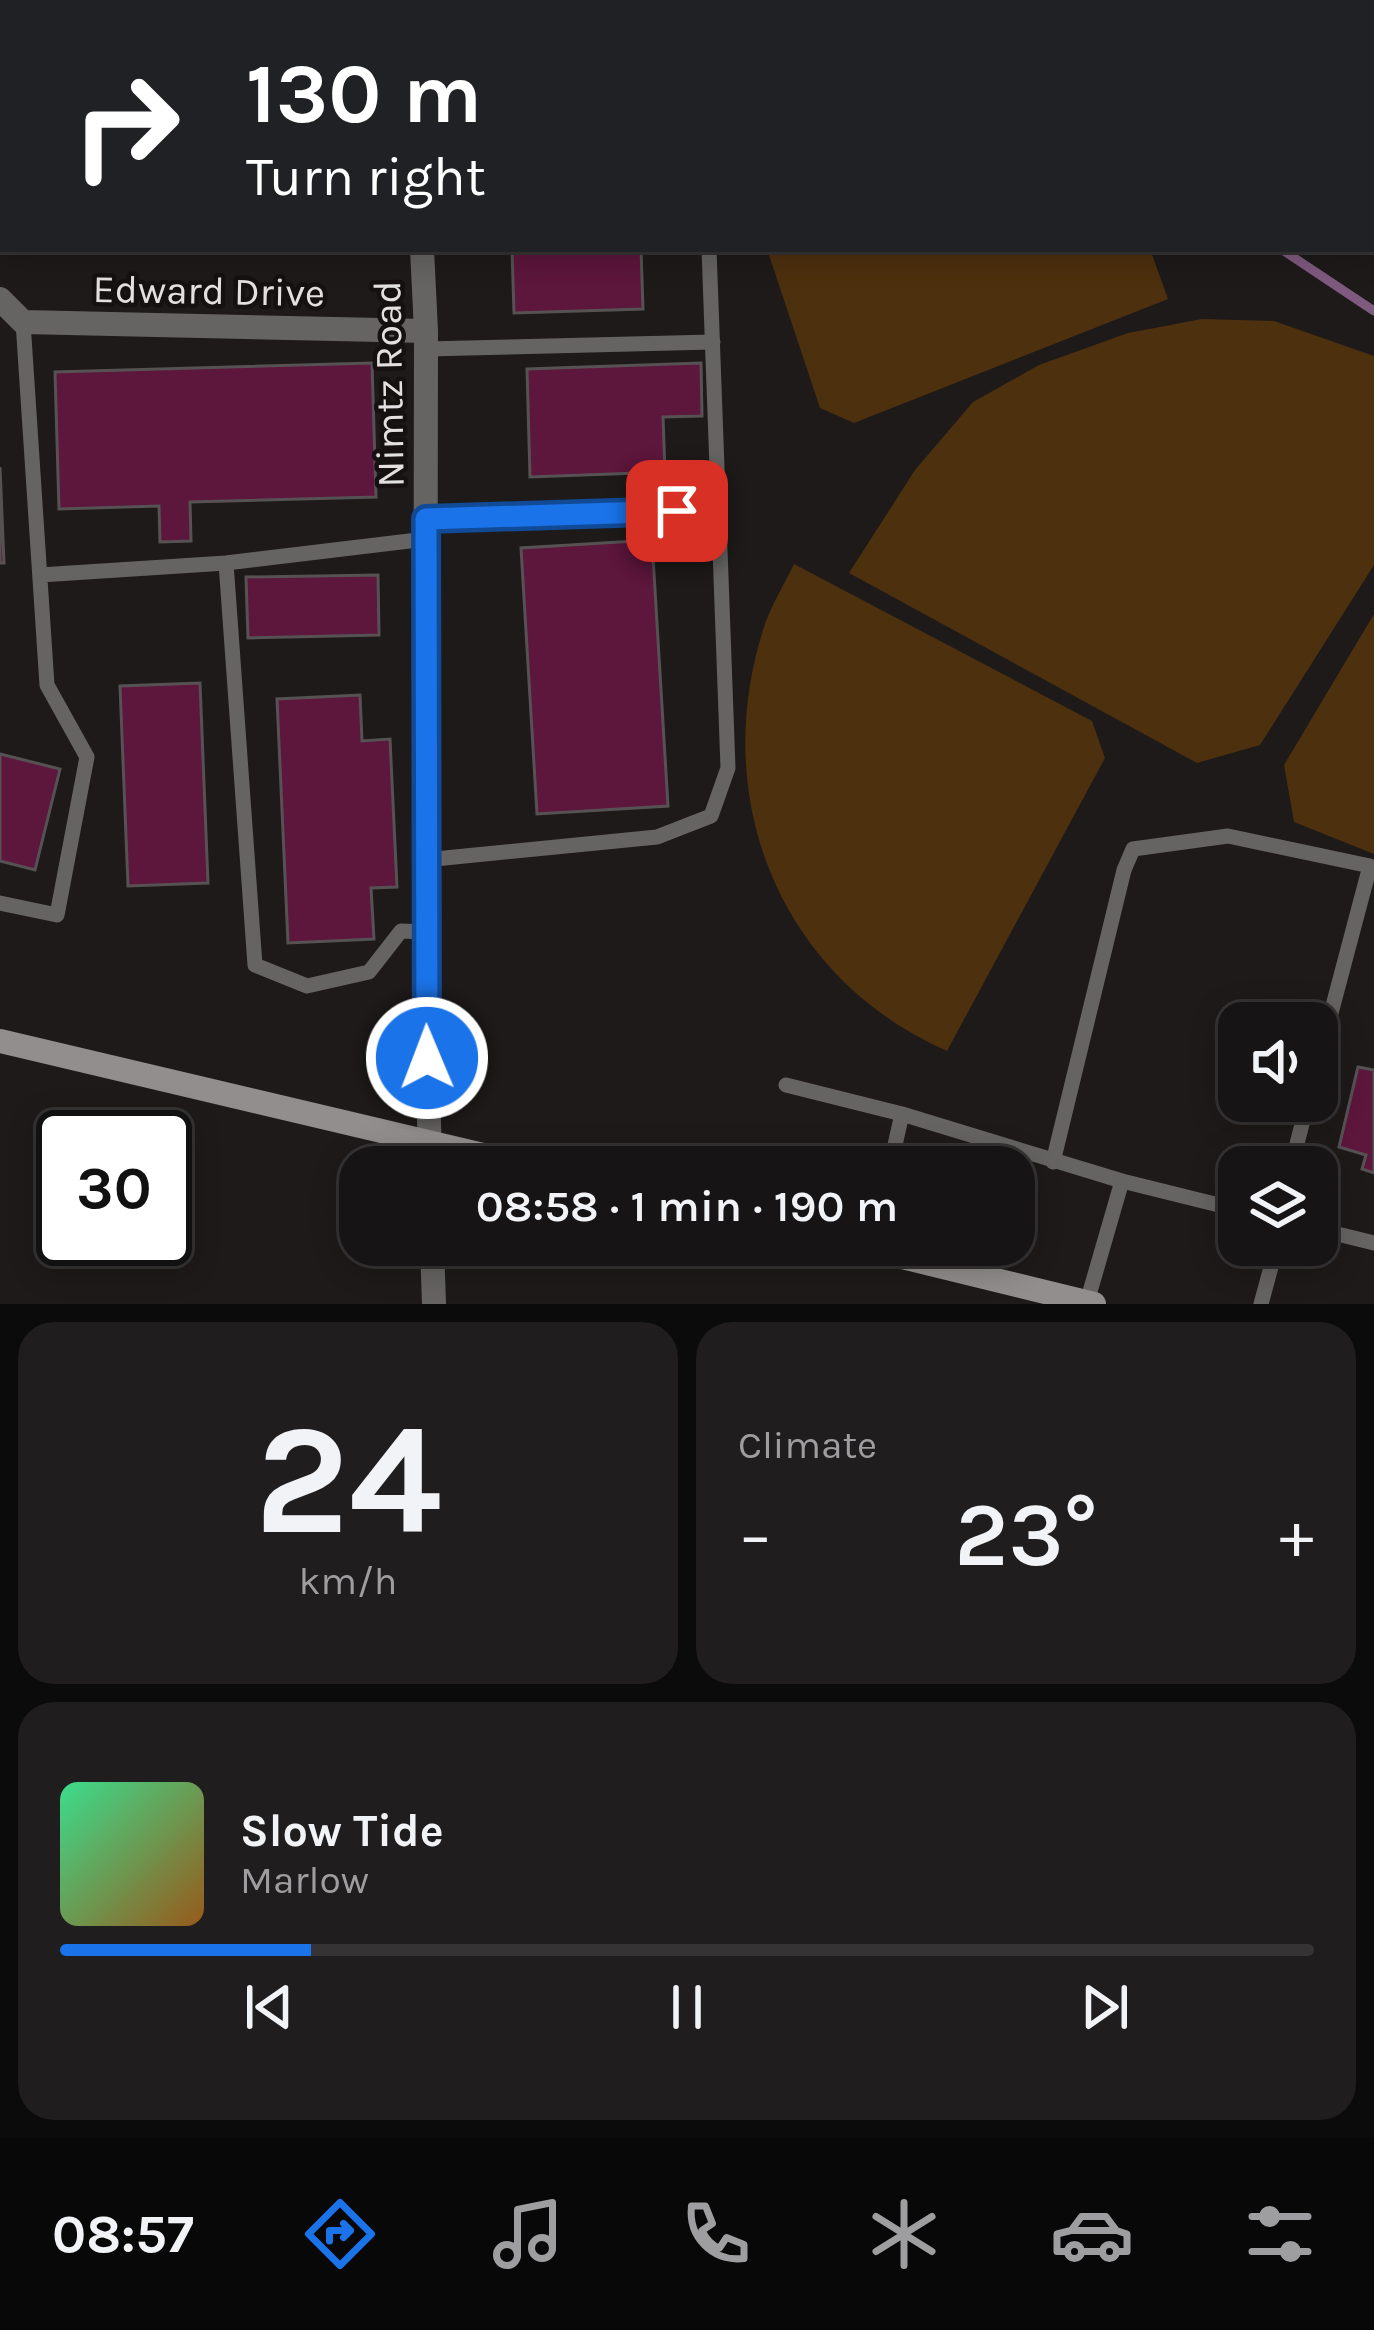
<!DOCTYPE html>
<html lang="en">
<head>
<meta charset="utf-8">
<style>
  body { margin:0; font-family:Karla,sans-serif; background:#1f1d1d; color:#f1f3f6; height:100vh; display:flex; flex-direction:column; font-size:45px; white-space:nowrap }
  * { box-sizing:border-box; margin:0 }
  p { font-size:39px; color:#9e9ea0 }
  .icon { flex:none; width:66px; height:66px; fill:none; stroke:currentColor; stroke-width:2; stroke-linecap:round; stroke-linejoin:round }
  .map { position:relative; height:1304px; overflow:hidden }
  .panel { display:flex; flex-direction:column; gap:18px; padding:18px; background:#0c0b0b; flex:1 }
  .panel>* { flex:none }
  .top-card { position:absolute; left:0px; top:0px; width:1374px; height:252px; box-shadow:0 6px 30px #0003,0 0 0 3px #353334; background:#202124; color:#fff; overflow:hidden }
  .controls { position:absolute; left:1218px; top:1002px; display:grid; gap:24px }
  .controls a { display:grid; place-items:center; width:120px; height:120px; border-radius:24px; background:#161414; box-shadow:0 6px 30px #0003,0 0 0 3px #353334; font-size:60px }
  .speed { position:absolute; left:36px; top:1110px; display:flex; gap:24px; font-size:60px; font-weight:700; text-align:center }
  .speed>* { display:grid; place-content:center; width:156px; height:156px; border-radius:50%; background:#161414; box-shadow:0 6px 30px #0003,0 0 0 3px #353334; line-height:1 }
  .speed .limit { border:6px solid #111; border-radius:18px; background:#fff; color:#111 }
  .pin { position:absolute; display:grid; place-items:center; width:102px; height:102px; color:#fff; margin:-51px; border-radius:24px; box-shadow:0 6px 18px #0006 }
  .me { position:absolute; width:132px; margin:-66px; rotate:359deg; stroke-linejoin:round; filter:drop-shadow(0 0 9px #0008) }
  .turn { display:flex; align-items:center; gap:42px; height:252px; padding:0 48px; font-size:54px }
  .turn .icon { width:156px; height:156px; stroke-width:2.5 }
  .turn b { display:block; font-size:84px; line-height:102px }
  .big { font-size:90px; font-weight:600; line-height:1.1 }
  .panel .widget { flex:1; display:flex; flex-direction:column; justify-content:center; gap:18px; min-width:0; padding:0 42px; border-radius:36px; background:#1f1d1d }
  .panel .dial { align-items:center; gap:0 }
  .dial b { font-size:156px; line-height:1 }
  .song { display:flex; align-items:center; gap:36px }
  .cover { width:144px; height:144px; border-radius:18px; background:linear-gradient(135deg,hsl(150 70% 55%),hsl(30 70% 35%)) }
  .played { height:12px; border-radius:6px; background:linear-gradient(90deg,#1a73e8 20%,#353334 20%) }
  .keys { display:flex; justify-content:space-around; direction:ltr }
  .heat { display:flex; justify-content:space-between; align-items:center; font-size:66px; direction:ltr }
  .panel .tiles { flex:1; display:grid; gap:18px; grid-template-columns:1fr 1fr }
  .widget:last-child { grid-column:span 2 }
  .trip { position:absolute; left:339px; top:1146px; width:696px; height:120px; border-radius:36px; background:#161414; box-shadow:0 6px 30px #0003,0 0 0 3px #353334; font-weight:600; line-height:120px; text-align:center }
  .menu { display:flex; height:192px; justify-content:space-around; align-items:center; background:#090808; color:#9e9ea0 }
  .menu .icon { width:84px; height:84px }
  .menu .on { color:#1a73e8 }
  .menu b { font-size:54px; color:#f1f3f6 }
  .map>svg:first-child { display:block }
  .green { fill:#4d300e }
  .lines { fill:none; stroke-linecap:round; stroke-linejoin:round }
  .stream { stroke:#7f5a7f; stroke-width:9 }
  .building { fill:#5d163c; stroke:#565253; stroke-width:3 }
  .lane { stroke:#666463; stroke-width:15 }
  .street { stroke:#666463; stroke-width:24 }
  .secondary { stroke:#918e8d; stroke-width:24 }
  .route-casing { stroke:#114b97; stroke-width:30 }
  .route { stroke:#1a73e8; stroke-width:21 }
  .labels { text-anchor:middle; stroke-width:9; stroke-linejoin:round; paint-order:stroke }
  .street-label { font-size:39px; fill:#e2e0e0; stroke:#151111 }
</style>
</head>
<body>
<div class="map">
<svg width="1374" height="1304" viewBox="0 0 1374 1304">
  <rect width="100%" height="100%" fill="#1e1a1a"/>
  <!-- green -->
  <path class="green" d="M767,249H1150L1168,299L854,423L820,408Z
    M1202,319L1274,321L1374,356V565L1260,745L1197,763L849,573L915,470L973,402L1039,365L1128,333Z
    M794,564L1092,721L1105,758L947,1051C781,978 709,801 763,630C770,607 784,585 794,564Z
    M1374,614V854L1294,822L1284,765Z"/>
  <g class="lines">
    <!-- stream -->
    <path class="stream" d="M910,0L914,3
      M1281,249L1374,311"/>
  </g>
  <!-- building -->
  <path class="building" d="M37,0H226V3H37Z
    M260,0H336V3H260Z
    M459,0H552L494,3Z
    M512,249H641L643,309L514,313Z
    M372,363L376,497L190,502L191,541L160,542L159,506L59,509L55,372Z
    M701,363L702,416L663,417L665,472L530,477L527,369Z
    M0,467L4,563H0Z
    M652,540L668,806L537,814L521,548Z
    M378,575L379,635L248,638L246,577Z
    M200,683L208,883L128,886L120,686Z
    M360,695L362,741L390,739L397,887L371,888L374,939L288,943L277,699Z
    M0,754L60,769L35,870L0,861Z
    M1358,1067L1374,1070V1173L1362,1169L1366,1155L1339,1147Z"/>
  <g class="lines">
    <!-- lane -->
    <path class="lane" d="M426,349L713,342
      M426,519L719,509
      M226,563L255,965L307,986L369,972L401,931L425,932
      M40,575L226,563L426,539
      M425,860L657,837L711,816L728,768L709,249
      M0,903L57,915L87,757L47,685L23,322
      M786,1085L902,1114
      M1053,1162L1124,870L1133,849L1228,836L1370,866L1317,1066
      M890,1167L902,1114L1122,1181L1087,1302
      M1291,1167L1308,1101
      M1122,1181L1239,1210
      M1317,1229L1374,1243
      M1261,1304L1277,1245"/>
    <!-- street -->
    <path class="street" d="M411,0V3
      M422,249L426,331L425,932L430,1167
      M0,299L23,322L426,331
      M432,1245L434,1304"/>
    <!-- secondary -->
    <path class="secondary" d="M0,1041L534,1167
      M853,1245L1094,1304"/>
  </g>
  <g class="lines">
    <defs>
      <path id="route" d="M427,1058L426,519L677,511"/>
    </defs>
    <!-- route casing -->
    <use href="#route" class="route-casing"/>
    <!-- route -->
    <use href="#route" class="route"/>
  </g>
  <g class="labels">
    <!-- street labels -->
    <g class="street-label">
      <text transform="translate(209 290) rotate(1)" y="14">Edward Drive</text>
      <text transform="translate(388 384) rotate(-91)" y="14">Nimtz Road</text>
    </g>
  </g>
</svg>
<div class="controls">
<a><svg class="icon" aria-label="sound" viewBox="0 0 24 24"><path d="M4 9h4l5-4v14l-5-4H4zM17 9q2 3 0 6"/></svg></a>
<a><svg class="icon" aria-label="layers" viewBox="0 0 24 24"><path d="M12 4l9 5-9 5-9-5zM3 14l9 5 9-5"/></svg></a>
</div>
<div class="speed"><div class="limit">30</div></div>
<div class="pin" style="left:677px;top:511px;background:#d93025"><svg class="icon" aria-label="arrive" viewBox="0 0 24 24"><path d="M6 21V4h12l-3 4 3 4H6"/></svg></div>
<svg class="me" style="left:427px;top:1058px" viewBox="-20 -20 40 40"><circle r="17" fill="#1a73e8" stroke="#fff" stroke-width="3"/><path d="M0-11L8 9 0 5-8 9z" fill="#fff"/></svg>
<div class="trip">08:58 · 1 min · 190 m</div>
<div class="top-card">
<div class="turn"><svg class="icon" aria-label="right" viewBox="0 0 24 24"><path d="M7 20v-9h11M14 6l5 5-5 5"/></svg><div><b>130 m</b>Turn right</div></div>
</div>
</div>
<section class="panel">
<div class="tiles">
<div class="widget dial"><b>24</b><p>km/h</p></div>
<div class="widget"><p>Climate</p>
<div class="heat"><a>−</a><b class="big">23°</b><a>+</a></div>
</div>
<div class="widget">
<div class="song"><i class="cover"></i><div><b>Slow Tide</b><p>Marlow</p></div></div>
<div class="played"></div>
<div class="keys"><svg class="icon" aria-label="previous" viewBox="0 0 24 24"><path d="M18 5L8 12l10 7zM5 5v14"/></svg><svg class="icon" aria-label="pause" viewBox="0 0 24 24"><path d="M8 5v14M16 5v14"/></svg><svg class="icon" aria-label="next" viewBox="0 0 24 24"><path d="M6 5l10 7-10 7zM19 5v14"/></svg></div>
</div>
</div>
</section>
<nav class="menu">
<b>08:57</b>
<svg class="icon on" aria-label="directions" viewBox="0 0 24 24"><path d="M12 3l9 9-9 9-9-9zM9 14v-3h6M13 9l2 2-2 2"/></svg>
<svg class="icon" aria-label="music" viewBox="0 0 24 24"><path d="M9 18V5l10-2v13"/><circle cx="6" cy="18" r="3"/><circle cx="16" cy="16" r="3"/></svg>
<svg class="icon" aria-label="phone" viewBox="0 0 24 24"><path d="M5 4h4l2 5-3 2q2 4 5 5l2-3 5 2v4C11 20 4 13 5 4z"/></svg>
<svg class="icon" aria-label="climate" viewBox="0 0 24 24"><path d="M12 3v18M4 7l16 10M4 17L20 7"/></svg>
<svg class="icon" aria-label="car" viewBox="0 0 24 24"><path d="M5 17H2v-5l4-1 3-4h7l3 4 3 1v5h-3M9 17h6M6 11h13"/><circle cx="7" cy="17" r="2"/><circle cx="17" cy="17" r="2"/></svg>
<svg class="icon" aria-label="filters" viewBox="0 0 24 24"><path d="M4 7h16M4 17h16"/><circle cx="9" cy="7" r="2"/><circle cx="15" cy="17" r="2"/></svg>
</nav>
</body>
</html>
